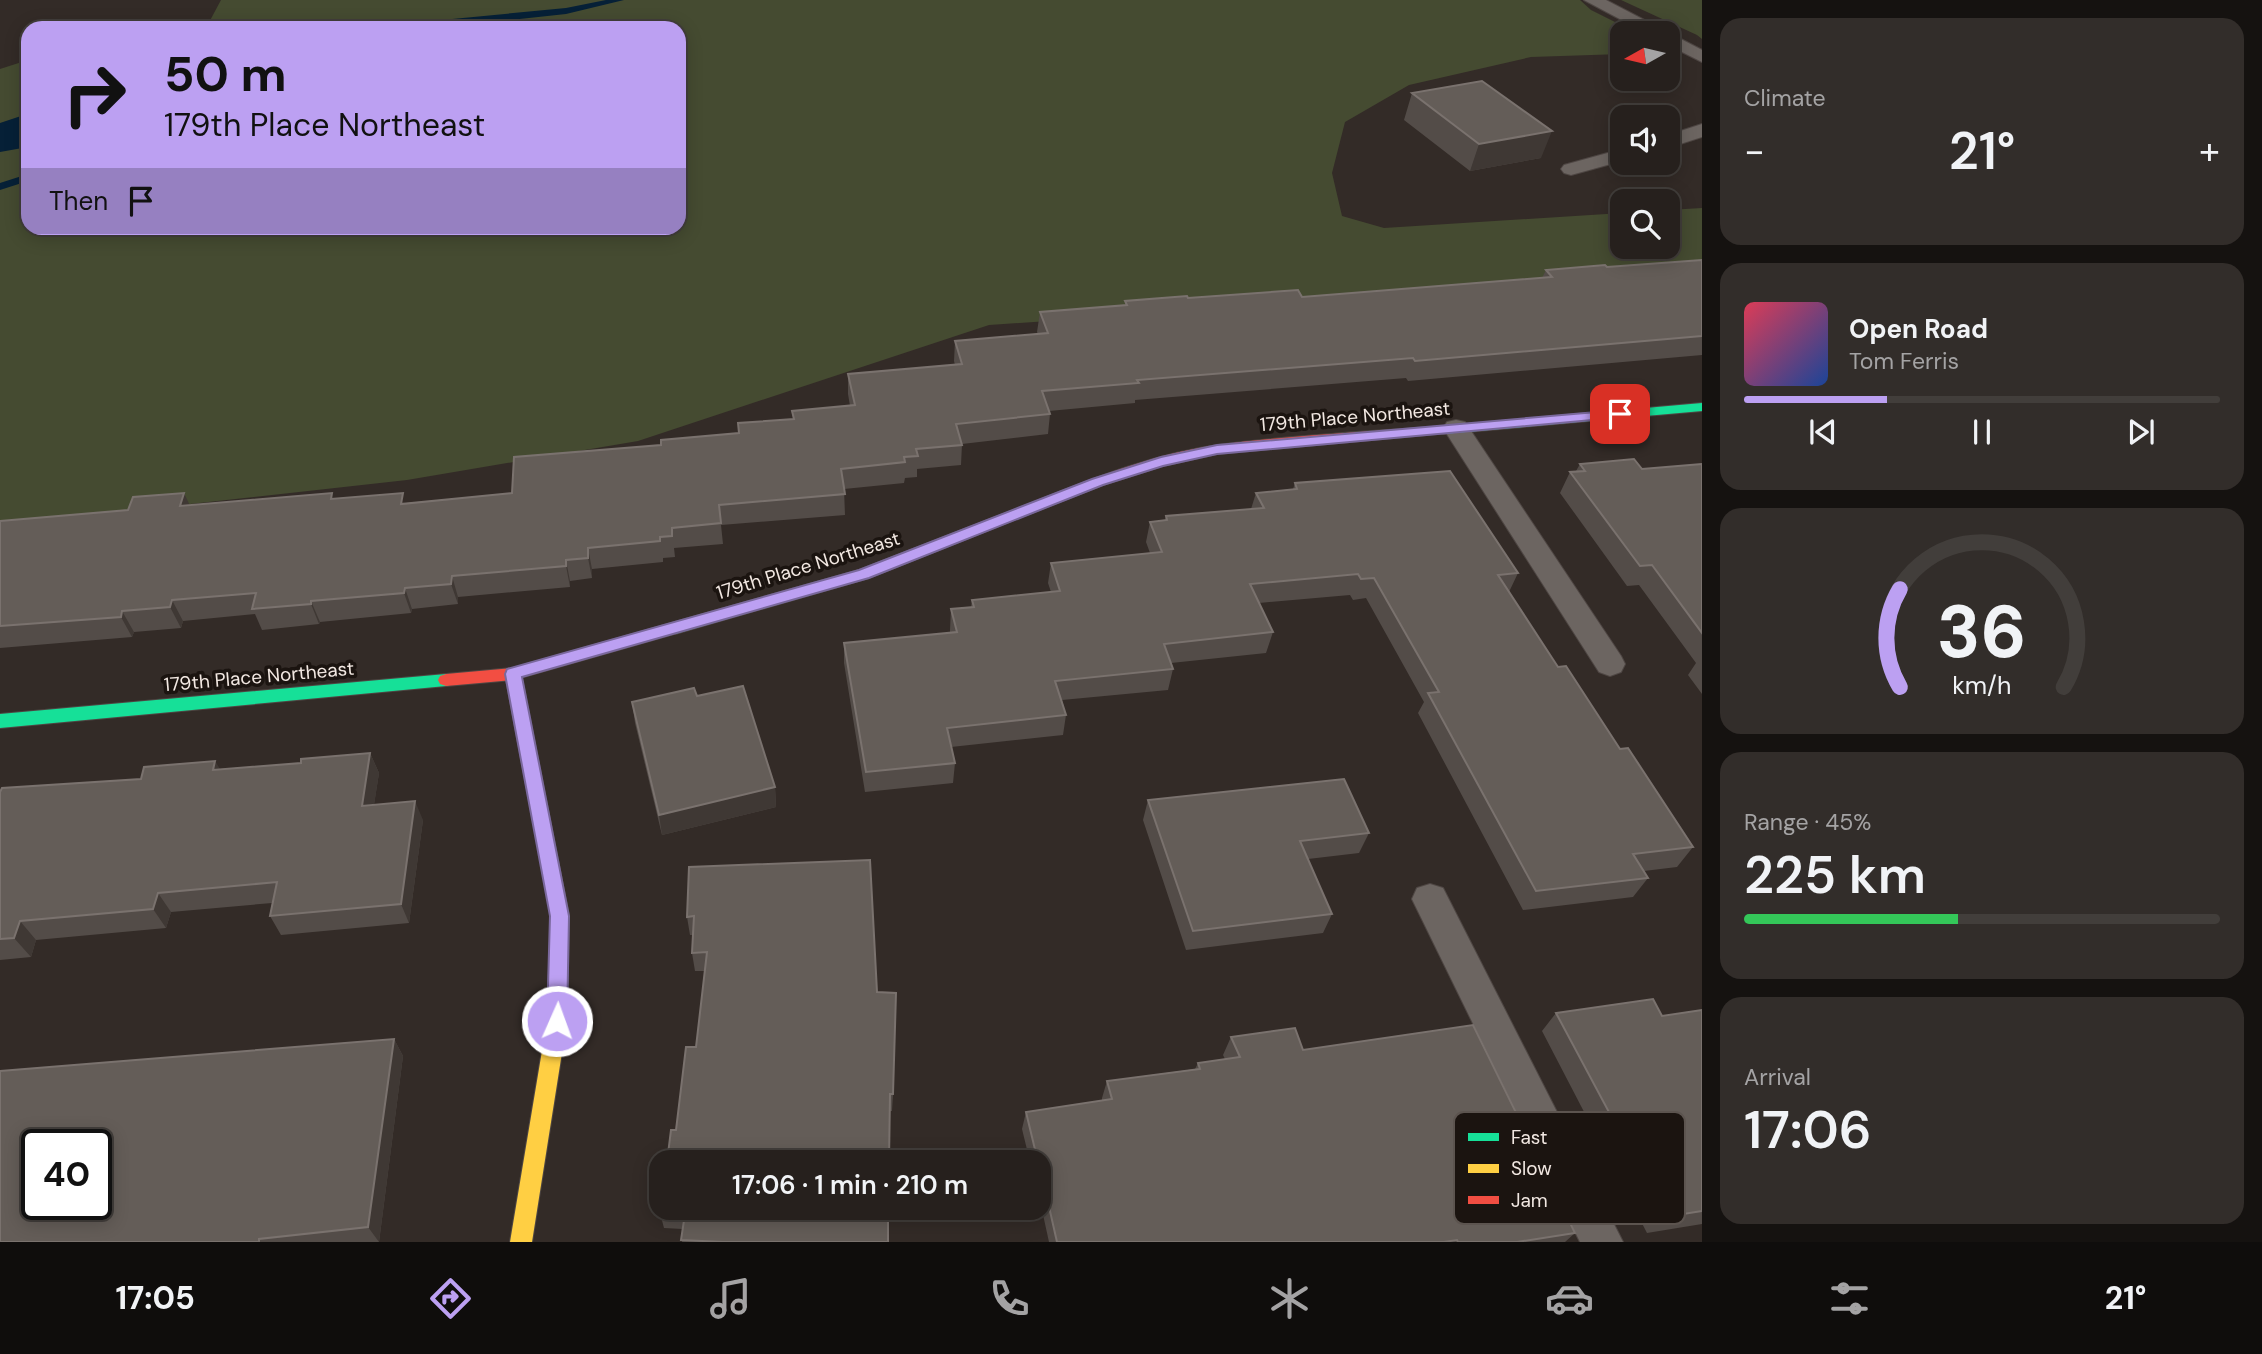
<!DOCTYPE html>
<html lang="en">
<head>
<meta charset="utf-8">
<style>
  body { margin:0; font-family:"DM Sans",sans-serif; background:#322d2a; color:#f1f3f6; height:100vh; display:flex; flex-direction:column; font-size:26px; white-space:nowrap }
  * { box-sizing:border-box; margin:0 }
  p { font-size:23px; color:#a4a3a4 }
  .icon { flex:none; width:38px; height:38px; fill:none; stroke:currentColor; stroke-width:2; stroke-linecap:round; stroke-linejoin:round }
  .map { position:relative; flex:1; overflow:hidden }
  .drawer { display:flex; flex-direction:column; gap:18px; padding:18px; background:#151210; width:560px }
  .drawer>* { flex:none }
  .top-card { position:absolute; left:21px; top:21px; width:665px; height:214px; border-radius:21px; box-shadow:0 4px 18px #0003,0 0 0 2px #423e3b; background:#bca0f2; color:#111; overflow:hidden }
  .needle { width:46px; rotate:262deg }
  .fabs { position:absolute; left:1610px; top:21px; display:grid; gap:14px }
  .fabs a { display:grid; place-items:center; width:70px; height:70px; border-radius:14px; background:#26201d; box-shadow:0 4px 18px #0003,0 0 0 2px #423e3b; font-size:35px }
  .speed { position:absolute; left:21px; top:1129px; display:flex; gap:14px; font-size:35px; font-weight:700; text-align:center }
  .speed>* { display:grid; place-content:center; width:91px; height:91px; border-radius:50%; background:#26201d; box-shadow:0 4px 18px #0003,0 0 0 2px #423e3b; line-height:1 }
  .speed .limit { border:4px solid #111; border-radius:10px; background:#fff; color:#111 }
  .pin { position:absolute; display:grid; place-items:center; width:60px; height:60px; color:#fff; margin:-30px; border-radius:14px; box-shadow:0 4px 10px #0006 }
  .me { position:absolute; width:77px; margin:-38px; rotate:2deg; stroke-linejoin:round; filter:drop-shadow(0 0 5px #0008) }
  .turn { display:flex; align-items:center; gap:24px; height:147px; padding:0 28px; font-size:32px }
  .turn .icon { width:91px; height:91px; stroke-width:2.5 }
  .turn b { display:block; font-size:49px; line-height:60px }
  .then { display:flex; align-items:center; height:66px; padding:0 28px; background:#0003; gap:14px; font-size:26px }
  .big { font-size:52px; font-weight:600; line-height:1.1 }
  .drawer .tile { flex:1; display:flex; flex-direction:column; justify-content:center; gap:10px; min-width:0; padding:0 24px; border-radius:21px; background:#322d2a }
  .drawer .dial { align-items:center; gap:0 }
  .dial svg { height:182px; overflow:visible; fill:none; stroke:#423e3b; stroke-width:7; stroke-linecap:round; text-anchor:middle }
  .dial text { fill:#f1f3f6; stroke:none }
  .song { display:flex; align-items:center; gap:21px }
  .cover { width:84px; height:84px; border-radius:10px; background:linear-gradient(135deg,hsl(350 70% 55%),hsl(220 70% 35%)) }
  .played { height:7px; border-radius:4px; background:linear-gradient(90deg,#bca0f2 30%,#423e3b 30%) }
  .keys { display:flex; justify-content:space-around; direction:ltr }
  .heat { display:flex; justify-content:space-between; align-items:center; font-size:38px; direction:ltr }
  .charge { height:10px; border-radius:5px; background:linear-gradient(90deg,#34c759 45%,#423e3b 0) }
  .trip { position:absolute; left:649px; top:1150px; width:402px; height:70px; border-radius:21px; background:#26201d; box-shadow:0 4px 18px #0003,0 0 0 2px #423e3b; font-weight:600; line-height:70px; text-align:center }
  .dock { display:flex; height:112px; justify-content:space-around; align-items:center; background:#0f0d0c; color:#a4a3a4 }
  .dock .icon { width:49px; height:49px }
  .dock .active { color:#bca0f2 }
  .dock b { font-size:32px; color:#f1f3f6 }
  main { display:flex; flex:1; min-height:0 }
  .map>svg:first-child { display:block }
  .green { fill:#454b31 }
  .water { fill:#062037 }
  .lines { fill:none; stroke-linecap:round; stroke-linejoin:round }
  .stream { fill:#062037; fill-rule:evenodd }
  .lane-casing { stroke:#4e4643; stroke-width:2 }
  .fast-casing { stroke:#4e4643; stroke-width:2 }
  .slow-casing { stroke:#4e4643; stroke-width:2 }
  .jam-casing { stroke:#4e4643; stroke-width:2 }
  .lane { fill:#6c6561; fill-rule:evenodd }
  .fast { fill:#16e098; fill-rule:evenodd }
  .slow { fill:#ffcf43; fill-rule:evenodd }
  .jam { fill:#f24e42; fill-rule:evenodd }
  .wall { fill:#534c48 }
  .shaded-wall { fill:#3f3834 }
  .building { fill:#645d58; stroke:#7a726e; stroke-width:2; fill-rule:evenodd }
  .route { fill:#bca0f2; stroke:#7a689d; stroke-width:2 }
  .labels { text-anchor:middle; stroke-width:7; stroke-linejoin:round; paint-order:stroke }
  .street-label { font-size:19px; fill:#f2e8e2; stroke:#1b1410 }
  .key { fill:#1b1410; stroke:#5c544f; stroke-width:2 }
  .key-label { font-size:19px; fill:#f2e8e2 }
</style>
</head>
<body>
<main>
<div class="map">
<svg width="1702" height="1242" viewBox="0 0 1702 1242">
  <rect width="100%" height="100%" fill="#332b27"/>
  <!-- green -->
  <path class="green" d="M221,0H1580L1591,10L1637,33H1622V54L1531,57L1409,85L1345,122L1332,173L1342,216L1384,228L1622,213V247H1668V210L1702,208V276L989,325L638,441L407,480L0,525V69L28,60V228H679V28H206Z
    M1621,0H1702V39L1697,35Z"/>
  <!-- water -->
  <path class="water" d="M24,115H28V147L0,152V123Z"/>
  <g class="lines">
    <!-- stream -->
    <path class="stream" d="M606,0H624L566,14L435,28L439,21L442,20L566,8Z
      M28,174V181L0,190V183Z"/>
    <defs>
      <path id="lane" d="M1584,0H1606L1702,50V62L1668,45V33H1646Z
        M1702,124V137L1668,148V135Z
        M1622,149V161L1571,175L1564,173L1561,169L1564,165Z
        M1456,420L1465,422L1621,656L1625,664L1621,672L1610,676L1599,672L1443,428L1447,422Z
        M1430,884L1443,888L1623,1242H1580L1412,899L1417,888Z"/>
      <path id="fast" d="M1702,403V411L1443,434L1436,430L1443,426Z
        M1029,504L1036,509L1034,512L869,578L675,634L667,628L675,622L859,570Z
        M446,674L452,676L454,680L452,684L446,686L0,728V714Z"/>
      <path id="slow" d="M513,668L519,670L521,674L569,916L567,1021L532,1242H510L547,1021L551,916L505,674L507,670Z"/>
      <path id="jam" d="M1443,426L1448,427L1450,430L1448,433L1217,454L1163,466L1103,485L1029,514L1022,509L1024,506C1087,481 1151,454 1218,445C1293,435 1368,432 1443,426Z
        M675,622L683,628L681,632L513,680L446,686L440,684L438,680L440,676L446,674L513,668Z"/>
    </defs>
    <!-- lane casing -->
    <use href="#lane" class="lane-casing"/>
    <!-- fast casing -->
    <use href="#fast" class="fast-casing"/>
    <!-- slow casing -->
    <use href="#slow" class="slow-casing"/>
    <!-- jam casing -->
    <use href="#jam" class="jam-casing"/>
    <!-- lane -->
    <use href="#lane" class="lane"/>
    <!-- fast -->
    <use href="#fast" class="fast"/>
    <!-- slow -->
    <use href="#slow" class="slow"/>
    <!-- jam -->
    <use href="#jam" class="jam"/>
  </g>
  <!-- wall -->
  <path class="wall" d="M1412,93L1541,158L1470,171L1404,120Z
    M1702,260V355L1408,381L1406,378L1135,400V403L1049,411L1050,414L1048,434L962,444L961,465L917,469V477L905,478L904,483L844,489L845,515L721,525L723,544L674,548L675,557L663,558V562L592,569V578L570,581V587L458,597V604L412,609L411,613L320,622L319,624L262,630L255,614L183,621L181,628L134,632L132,637L0,648V521L334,499L406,503L512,493L661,445L739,433L793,419L792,411L850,406L848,394V374L955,365L954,361L955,341L1038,334L1037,332L1040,312L1125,305V301L1188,298L1302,297L1542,278L1546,270L1607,267Z
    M1580,464L1642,469L1702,464V694L1688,675L1696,663L1639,585L1627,586L1560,493L1570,472L1576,471Z
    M1295,483L1518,573L1509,592L1558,667L1620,749L1693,847L1677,867L1644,871L1648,878L1633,897L1523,910L1418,713L1424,702L1366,598L1353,600L1350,595L1259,603L1273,632L1266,653L1171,663L1173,669L1168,690L1062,700L1066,715L1063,735L951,747L955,763L953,783L865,792L844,663V643L950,633V630L951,609L971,607L972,600L1051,592L1048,583L1051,563L1150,553L1146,542L1150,522L1165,520L1166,516L1251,509L1256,493L1293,489Z
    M697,696L775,787L776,807L662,835L635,723L632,702Z
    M370,753L379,773L374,804L423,820L409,923L281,935L270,916L272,903L171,912L166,928L36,940L31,957L0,960V792L141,779L220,769L301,763Z
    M1148,800L1369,833L1359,853L1308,859L1332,914L1323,933L1186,950L1143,820Z
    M689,867L877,992L893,1094L892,1111L676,1130L696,1047L705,971H695L692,953L693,935H690L687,917Z
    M1702,1010V1224L1647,1233L1542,1031L1556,1013L1662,1016Z
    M1231,1037L1303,1050L1575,1233L1565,1242H1049L1040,1201V1162H1030L1022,1129L1026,1112L1102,1101V1098L1107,1081L1195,1069L1198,1063L1225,1059L1223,1055Z
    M394,1039L403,1056L379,1242H0Z
    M662,1202L888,1242H682L683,1229L664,1228L660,1213Z"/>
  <!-- shaded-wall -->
  <path class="shaded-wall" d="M1552,131L1541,158L1470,171L1479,144Z
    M184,493L194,514L180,506Z
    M588,548L592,569V578L588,558Z
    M566,560L570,581V587L566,566Z
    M452,576L458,597V604L451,584Z
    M405,588L412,609L411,613L404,593Z
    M172,600L183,621L181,628L170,607Z
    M311,601L320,622L319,624L311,604Z
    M122,611L134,632L132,637L121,617Z
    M370,753L379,773L371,825L362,806Z
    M215,761L227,780L213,770Z
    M775,787L776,807L662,835L659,815Z
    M415,801L423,820L409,923L401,904Z
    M158,893L171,912L166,928L153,909Z
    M20,921L36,940L31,957L14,938Z
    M394,1039L403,1056L379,1242L368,1227Z"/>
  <!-- building -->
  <path class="building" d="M1482,81L1552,131L1479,144L1412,93Z
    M1702,260V336L1415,361L1413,358L1137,380L1139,383L1042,391L1050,414L956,424L962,445L916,449L918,456L904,457L905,462L841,469L845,494L719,505L721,523L672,528V536L660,537V541L588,548V558L566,560V566L452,576L451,584L405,588L404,593L311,601V604L252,609L256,593L172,600L170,607L122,611L121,617L0,626V521L128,510L133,497L184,493L180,506L332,493L331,499L403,493L401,504L512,493L514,457L661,445V440L739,433L738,423L794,419L792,411L855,405L848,374L962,364L955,341L1048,333L1040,312L1127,305L1125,301L1187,296L1188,298L1298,290L1302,297L1552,277L1546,270L1605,265L1607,267Z
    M1634,459L1642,469L1702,464V633L1652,565L1640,566L1570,472L1585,471L1580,464Z
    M1450,471L1518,573L1498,575L1558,667L1566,666L1620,749L1628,748L1693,847L1633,854L1648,878L1536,891L1428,693L1439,692L1374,578L1361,579L1358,574L1250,584L1273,632L1164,644L1173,669L1055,681L1066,715L947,728L955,763L866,772L844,643L957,632L951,609L974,607L972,600L1060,591L1051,563L1162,552L1150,522L1167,520L1166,516L1264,508L1256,493L1297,489L1295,483Z
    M743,686L775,787L659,815L632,702L694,688L697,696Z
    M370,753L362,806L415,801L401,904L270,916L277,882L158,893L153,909L20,921L14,938L0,939V792L2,788L141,779L144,767L215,761L213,770L301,763V759Z
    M1344,779L1369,833L1300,841L1332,914L1193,931L1148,800Z
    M870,860L877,992L896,993L893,1094H890L889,1162H667L671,1130H676L686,1047H696L707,952L692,953L694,916L687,917L689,867Z
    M1653,999L1662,1016L1702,1010V1211L1665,1217L1556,1013Z
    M1473,1025L1575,1233L1517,1242H1458L1457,1240L1444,1242H1057L1040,1167V1162H1038L1026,1112L1112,1099L1107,1081L1200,1069L1198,1063L1240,1057L1231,1037L1295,1028L1303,1050Z
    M394,1039L368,1227L259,1239V1242H0V1071ZM37,1144H96V1204H37Z
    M662,1202V1208H888V1242H723L681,1240L685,1214L660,1213Z"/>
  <!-- route -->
  <path class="route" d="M1620,410L1625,411V417L1217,454L1163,466L1103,485L869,578L522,677L569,916L567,1021L564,1027L557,1030L550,1027L547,1021L550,916L505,674L507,669L859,570L1092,479L1161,457L1217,445Z"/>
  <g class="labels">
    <!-- street labels -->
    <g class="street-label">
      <text transform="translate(1355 416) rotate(-5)" y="7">179th Place Northeast</text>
      <text transform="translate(808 565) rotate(-17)" y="7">179th Place Northeast</text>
      <text transform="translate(259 676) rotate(-5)" y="7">179th Place Northeast</text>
    </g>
  </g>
  <!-- legend -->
  <rect x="1454" y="1112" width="231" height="112" rx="10" class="key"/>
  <rect x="1468" y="1133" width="31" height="8" fill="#16e098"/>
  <rect x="1468" y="1164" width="31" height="9" fill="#ffcf43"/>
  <rect x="1468" y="1196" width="31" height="8" fill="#f24e42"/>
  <g class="key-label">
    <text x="1511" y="1144">Fast</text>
    <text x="1511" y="1175">Slow</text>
    <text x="1511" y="1207">Jam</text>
  </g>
</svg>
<div class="fabs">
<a><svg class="needle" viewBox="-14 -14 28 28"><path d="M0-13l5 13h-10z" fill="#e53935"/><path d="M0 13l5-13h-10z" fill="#a4a3a4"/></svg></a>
<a><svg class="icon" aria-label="sound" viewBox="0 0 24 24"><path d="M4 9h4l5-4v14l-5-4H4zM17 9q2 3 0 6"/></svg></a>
<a><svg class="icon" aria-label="search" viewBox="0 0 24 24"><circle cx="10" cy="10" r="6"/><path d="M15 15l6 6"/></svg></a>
</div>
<div class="speed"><div class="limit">40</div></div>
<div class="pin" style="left:1620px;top:414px;background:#d93025"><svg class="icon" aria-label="arrive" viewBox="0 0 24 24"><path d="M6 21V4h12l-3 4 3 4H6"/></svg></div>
<svg class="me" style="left:557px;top:1021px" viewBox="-20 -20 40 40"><circle r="17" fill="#bca0f2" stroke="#fff" stroke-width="3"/><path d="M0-11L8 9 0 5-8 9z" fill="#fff"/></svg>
<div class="trip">17:06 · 1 min · 210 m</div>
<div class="top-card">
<div class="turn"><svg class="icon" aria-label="right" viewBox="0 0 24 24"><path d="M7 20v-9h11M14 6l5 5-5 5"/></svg><div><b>50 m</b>179th Place Northeast</div></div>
<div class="then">Then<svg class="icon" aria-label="arrive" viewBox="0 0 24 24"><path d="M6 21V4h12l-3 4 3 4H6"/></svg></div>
</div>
</div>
<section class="drawer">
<div class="tile"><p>Climate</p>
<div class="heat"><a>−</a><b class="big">21°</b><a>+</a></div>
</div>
<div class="tile">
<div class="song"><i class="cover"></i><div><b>Open Road</b><p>Tom Ferris</p></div></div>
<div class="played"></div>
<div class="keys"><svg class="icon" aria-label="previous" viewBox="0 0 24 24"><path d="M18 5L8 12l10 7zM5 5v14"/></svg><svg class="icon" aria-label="pause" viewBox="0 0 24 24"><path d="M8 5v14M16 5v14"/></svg><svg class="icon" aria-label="next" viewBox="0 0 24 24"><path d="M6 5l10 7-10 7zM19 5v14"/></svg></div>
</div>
<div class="tile dial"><svg viewBox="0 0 100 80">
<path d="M14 69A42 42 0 1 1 86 69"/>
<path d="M14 69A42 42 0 0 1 14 26" stroke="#bca0f2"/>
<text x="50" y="56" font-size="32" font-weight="700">36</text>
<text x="50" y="72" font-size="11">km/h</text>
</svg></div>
<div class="tile"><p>Range · 45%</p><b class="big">225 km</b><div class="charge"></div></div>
<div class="tile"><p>Arrival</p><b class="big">17:06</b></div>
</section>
</main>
<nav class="dock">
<b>17:05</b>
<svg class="icon active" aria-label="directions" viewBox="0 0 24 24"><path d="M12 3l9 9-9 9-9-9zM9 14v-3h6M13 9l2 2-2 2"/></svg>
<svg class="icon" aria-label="music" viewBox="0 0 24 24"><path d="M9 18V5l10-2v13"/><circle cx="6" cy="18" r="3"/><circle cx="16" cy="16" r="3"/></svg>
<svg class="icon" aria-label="phone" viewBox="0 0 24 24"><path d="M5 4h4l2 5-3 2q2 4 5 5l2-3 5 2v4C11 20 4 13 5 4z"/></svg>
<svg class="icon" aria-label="climate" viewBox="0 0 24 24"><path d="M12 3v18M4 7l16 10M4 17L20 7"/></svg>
<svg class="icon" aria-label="car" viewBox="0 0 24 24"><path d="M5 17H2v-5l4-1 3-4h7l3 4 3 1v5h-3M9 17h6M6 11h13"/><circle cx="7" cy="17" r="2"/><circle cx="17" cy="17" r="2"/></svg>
<svg class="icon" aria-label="filters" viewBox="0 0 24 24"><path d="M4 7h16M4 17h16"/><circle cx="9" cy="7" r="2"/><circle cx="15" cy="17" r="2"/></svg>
<b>21°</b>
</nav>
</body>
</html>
